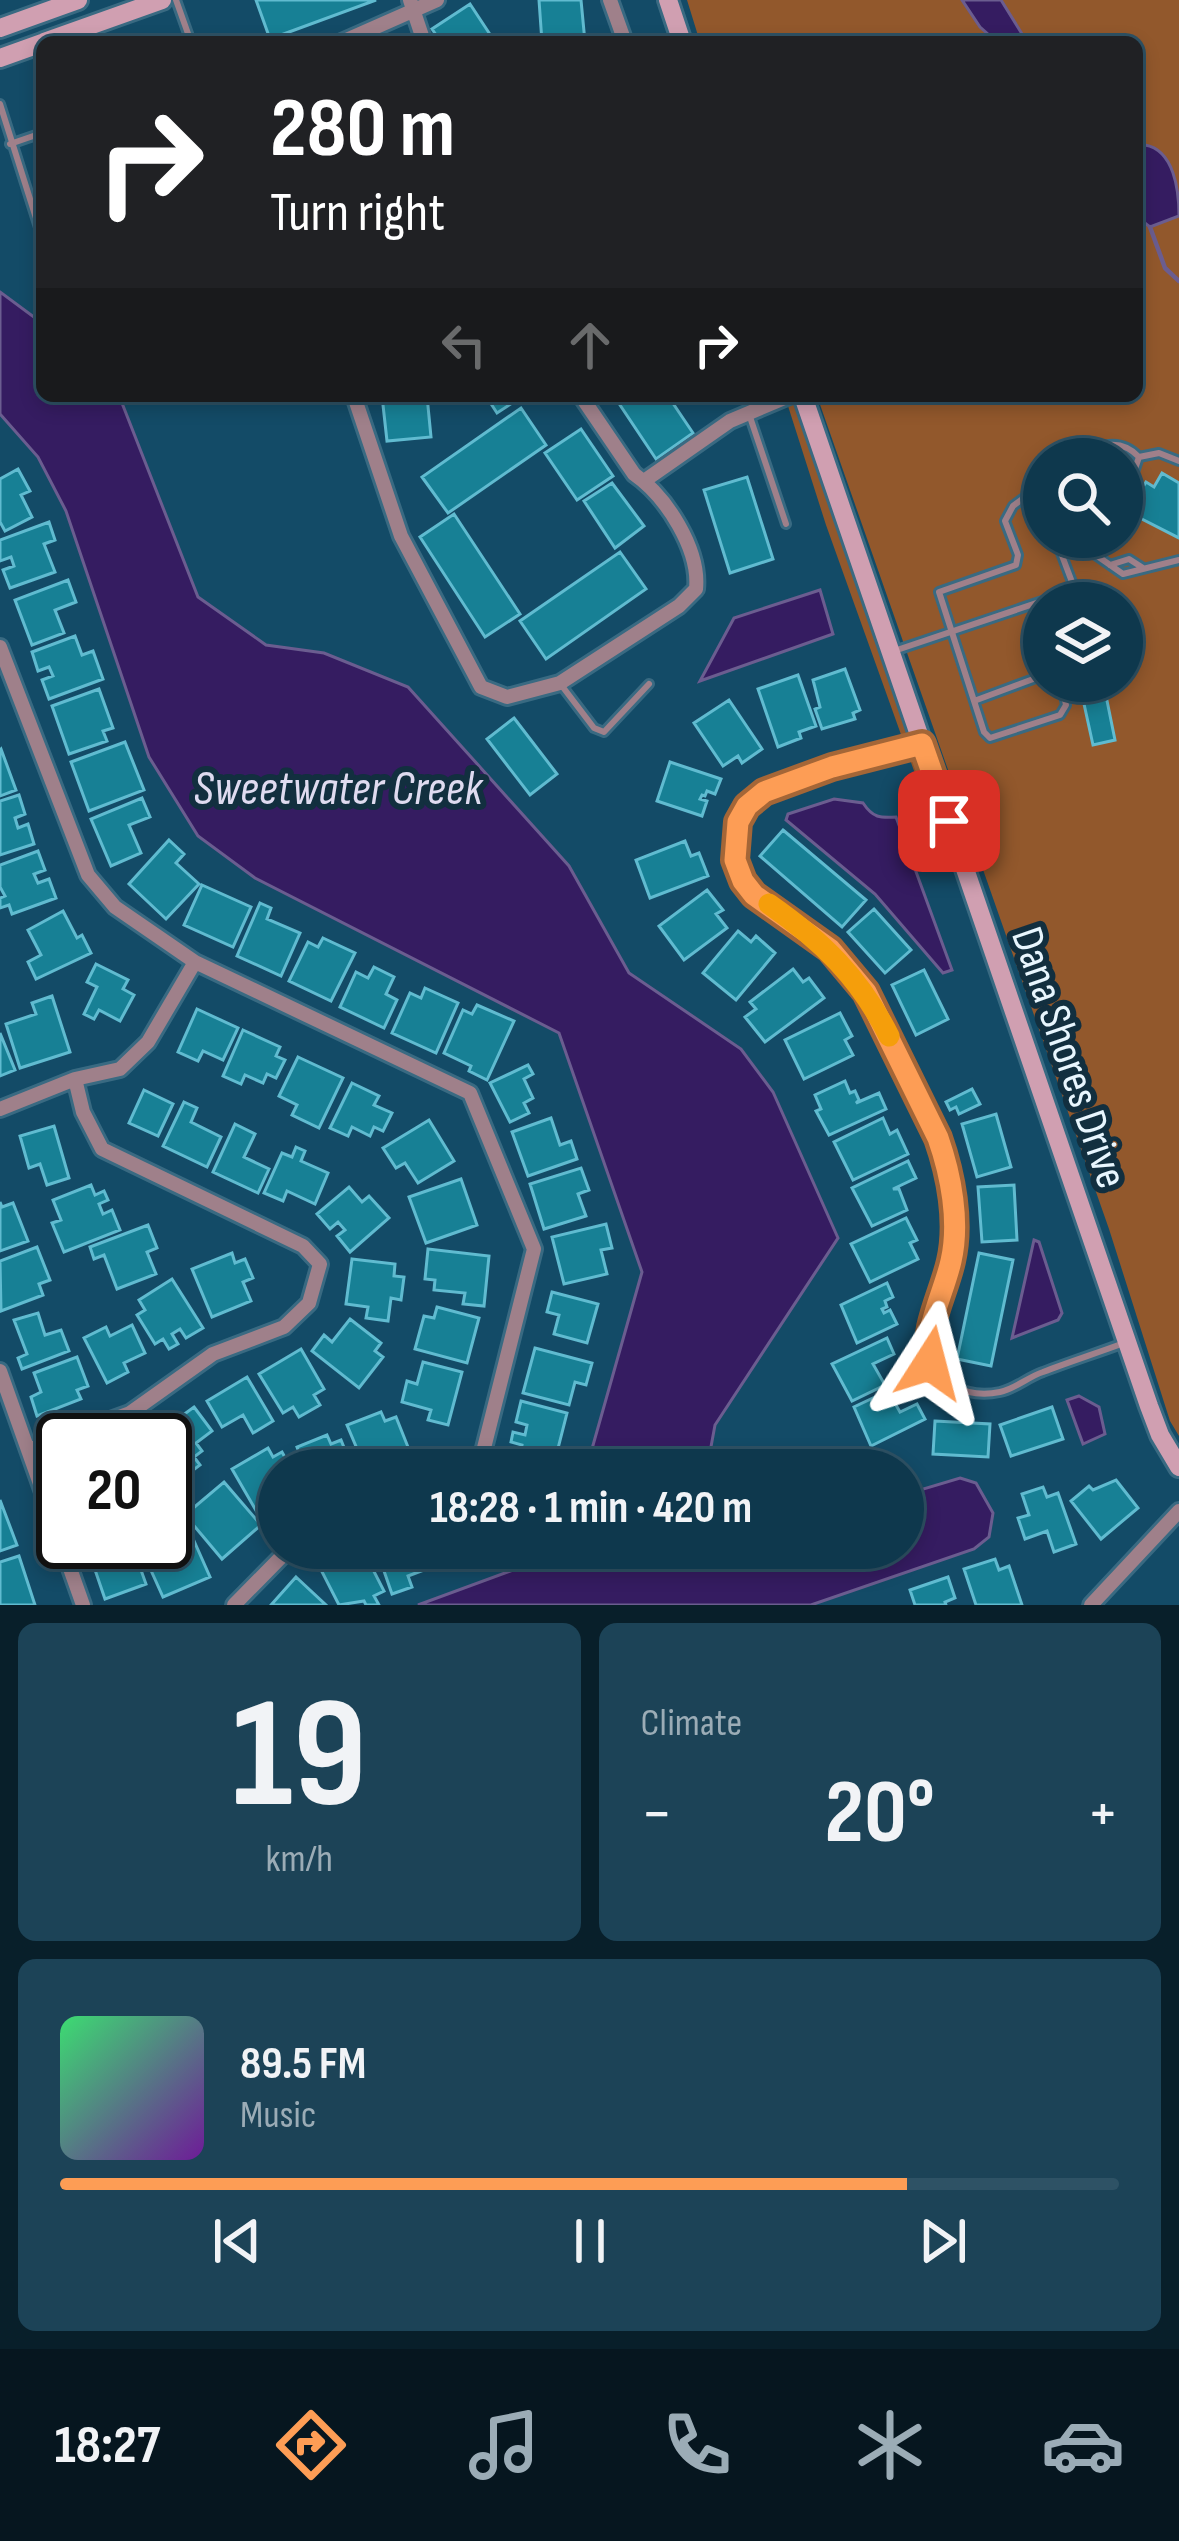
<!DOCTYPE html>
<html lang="en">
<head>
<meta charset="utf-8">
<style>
  body { margin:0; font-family:"Sofia Sans Condensed",sans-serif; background:#1c4357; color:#f1f3f6; height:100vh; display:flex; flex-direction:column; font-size:45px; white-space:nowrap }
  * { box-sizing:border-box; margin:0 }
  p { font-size:39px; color:#9bacb6 }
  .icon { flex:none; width:66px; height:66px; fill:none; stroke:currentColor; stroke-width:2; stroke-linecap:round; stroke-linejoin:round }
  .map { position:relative; height:1605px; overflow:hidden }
  .panel { display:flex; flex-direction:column; gap:18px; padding:18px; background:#081f2a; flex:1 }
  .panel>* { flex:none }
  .hud { position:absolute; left:36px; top:36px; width:1107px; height:366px; border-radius:18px; box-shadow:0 6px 18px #0003,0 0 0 3px #2e5265; background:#202124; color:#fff; overflow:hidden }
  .controls { position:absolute; left:1023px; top:438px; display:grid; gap:24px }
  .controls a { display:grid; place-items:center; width:120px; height:120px; border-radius:50%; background:#0e384d; box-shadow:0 6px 18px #0003,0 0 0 3px #2e5265; font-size:60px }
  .speed { position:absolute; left:36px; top:1413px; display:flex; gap:24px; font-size:60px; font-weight:700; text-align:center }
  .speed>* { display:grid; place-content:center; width:156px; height:156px; border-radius:50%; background:#0e384d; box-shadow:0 6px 18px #0003,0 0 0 3px #2e5265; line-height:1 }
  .speed .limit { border:6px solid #111; border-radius:18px; background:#fff; color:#111 }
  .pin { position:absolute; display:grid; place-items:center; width:102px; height:102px; color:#fff; margin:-51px; border-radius:24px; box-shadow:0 6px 18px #0006 }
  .me { position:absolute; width:132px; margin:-66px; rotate:9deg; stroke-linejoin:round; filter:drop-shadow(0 0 9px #0008) }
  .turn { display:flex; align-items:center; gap:42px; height:252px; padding:0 36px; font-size:54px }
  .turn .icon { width:156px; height:156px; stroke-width:2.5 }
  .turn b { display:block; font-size:84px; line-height:102px }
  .lanes { display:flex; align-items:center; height:114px; padding:0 36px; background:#0003; justify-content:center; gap:60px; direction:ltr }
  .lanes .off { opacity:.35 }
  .big { font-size:90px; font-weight:700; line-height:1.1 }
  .panel .tile { flex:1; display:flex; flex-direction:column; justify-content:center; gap:18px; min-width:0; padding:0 42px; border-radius:18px; background:#1c4357 }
  .panel .dial { align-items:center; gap:0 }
  .dial b { font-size:156px; line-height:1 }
  .song { display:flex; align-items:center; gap:36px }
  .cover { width:144px; height:144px; border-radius:18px; background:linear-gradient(135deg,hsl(140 70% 55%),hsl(280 70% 35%)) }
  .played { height:12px; border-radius:6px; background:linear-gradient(90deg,#fd9d55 80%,#2e5265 80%) }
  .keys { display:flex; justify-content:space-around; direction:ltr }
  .heat { display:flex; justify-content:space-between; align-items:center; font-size:66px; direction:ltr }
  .panel .tiles { flex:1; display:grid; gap:18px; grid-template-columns:1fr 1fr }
  .tile:last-child { grid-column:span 2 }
  .trip { position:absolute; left:258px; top:1449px; width:666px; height:120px; border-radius:60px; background:#0e384d; box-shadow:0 6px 18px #0003,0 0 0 3px #2e5265; font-weight:700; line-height:120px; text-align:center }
  .tabs { display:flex; height:192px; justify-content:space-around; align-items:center; background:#06161f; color:#9bacb6 }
  .tabs .icon { width:84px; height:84px }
  .tabs .active { color:#fd9d55 }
  .tabs b { font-size:54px; color:#f1f3f6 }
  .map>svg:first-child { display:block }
  .green { fill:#92582c; fill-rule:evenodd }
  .water { fill:#351c61; stroke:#6b5d90; stroke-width:3 }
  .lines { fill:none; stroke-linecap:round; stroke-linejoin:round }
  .stream { stroke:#6b5d90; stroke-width:4.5 }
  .building { fill:#178095; stroke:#60bbd0; stroke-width:3 }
  .lane-casing { stroke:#396a82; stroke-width:12 }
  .street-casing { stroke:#396a82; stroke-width:20 }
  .secondary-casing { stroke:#396a82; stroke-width:24 }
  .lane { stroke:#9f808a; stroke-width:6 }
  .street { stroke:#9f808a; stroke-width:14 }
  .secondary { stroke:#d09fb1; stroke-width:18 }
  .route-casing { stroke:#a46637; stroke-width:30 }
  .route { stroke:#fd9d55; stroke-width:21 }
  .slow { stroke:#f59e0b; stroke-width:21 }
  .labels { text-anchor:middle; stroke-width:12; stroke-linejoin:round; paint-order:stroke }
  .street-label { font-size:45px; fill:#e8f6fe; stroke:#122f3f }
  .water-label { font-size:48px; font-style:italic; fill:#dfdbf0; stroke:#122f3f }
</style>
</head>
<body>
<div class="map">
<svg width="1179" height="1605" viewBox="0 0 1179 1605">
  <rect width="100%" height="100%" fill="#134b67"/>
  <!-- green -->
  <path class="green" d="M687,0H1179V1436L1170,1421L1109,1229L817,396H1137V42H700ZM1044,459H1122V537H1044ZM1044,603H1122V681H1044Z
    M797,402L954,859L947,863L826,525L788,406Z"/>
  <!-- water -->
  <path class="water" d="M962,0H1001L1027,42H997L980,27Z
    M1145,145C1174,150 1179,190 1179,216L1150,227L1137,217V149Z
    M0,292L42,323V396L120,398L198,597L266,645L324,653L408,687L569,866L629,973L741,1049L773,1092L838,1238L715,1425L710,1452L717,1470H586L642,1272L559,1033L255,878L198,836L149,757L66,511L38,457L0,414Z
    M820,590L833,634L700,681L734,618Z
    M834,799L863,803C873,818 880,818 896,817L952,970L943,973L875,894L786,820L788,814Z
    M1034,1240L1039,1242L1062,1313L1058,1320L1012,1338Z
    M1079,1396L1099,1407L1105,1434L1083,1444L1067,1400Z
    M960,1478L976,1483L993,1513L989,1537L974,1549L811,1605H418L535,1562L548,1548H903V1495Z"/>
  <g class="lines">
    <!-- stream -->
    <path class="stream" d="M1150,227L1165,268L1179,281"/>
  </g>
  <!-- building -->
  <path class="building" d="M256,0H376L270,39Z
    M539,0H581L585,42H542Z
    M470,4L495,42H441L432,29Z
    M427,396L431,437L387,441L382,396Z
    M486,396H523L497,413Z
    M614,396H668L693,433L656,459Z
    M521,408L546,445L448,513L422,477Z
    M581,429L613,476L577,500L545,453Z
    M18,469L30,491L21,495L32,517L5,531L0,522V479Z
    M1162,473L1179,483V538L1132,514L1137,507L1126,499L1136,483L1143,487L1146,482L1154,487Z
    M747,477L773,559L730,573L704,490Z
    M612,483L644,526L615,548L584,501Z
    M454,514L520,614L485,637L420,537Z
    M49,522L55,540L44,544L55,572L10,588L3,570L14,566L11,557L0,561V540Z
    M620,552L646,589L546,659L520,621Z
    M68,580L76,602L55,610L64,633L32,645L15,600Z
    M75,636L82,655L93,651L103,679L49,699L42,680L53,676L49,667L38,671L32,652Z
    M845,669L860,710L853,713L855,719L822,729L815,709L820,707L813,680Z
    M798,675L816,726L799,732L801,738L778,747L758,689Z
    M1079,681H1103L1115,740L1093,745Z
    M99,689L113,728L103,731L107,741L69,754L52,706Z
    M729,700L762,749L742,763L738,756L723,766L694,723Z
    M514,718L557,774L530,795L487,739Z
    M125,742L144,790L89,811L71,762Z
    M1,749L16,790L0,796V750Z
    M670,762L721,779L715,794L707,791L705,796L702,795L700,799L707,801L702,816L657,801Z
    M19,795L25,814L15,818L18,828L28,824L34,844L0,855V801Z
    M142,798L150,817L129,825L141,853L111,866L91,819Z
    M783,830L866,900L842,927L760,856Z
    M169,840L184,854L176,863L199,884L166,919L129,884Z
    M685,841L691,856L699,853L708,876L650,898L636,860Z
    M38,851L45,870L34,874L38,883L49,879L56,898L12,914L9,905L0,908V898L5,896L0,887V865Z
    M202,885L251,907L233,947L184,925Z
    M707,890L723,910L716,914L727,928L684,960L659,926Z
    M260,903L271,908L267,919L300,933L281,976L237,956Z
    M874,909L911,950L885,973L848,932Z
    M63,911L77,938L82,935L91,953L36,979L28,962L41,955L28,930Z
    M738,931L751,942L756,936L775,953L736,1000L703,973Z
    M323,938L355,953L331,1001L289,981L308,942L318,947Z
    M96,964L128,980L123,989L134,995L120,1021L99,1010L94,1019L84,1014L97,987L87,982Z
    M374,967L394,977L386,994L397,1000L384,1028L340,1007L356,972L368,978Z
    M793,969L803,982L809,978L824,998L765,1042L745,1017L756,1009L750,1002Z
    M924,970L948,1019L916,1035L892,985Z
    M425,988L458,1003L436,1053L392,1033L410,993L421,998Z
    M52,996L70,1052L20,1068L6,1024L36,1014L32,1003Z
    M477,1005L514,1021L487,1080L469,1071L471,1066L444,1053L463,1010L472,1014Z
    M197,1009L238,1028L223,1060L203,1051L198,1061L178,1052Z
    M840,1013L852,1036L845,1040L853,1055L804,1079L785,1040Z
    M243,1030L280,1047L276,1056L285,1060L276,1078L267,1074L263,1083L245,1075L241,1084L223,1076Z
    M0,1033L15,1070L0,1076Z
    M298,1057L343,1078L319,1128L292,1115L297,1105L279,1096Z
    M528,1065L533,1074L524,1079L533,1098L524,1103L529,1113L510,1122L490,1083Z
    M845,1081L850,1093L855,1091L859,1100L856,1103L879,1093L886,1109L829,1135L816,1111L821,1109L815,1095Z
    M352,1083L379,1096L374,1105L392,1113L383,1131L374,1127L370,1136L352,1127L348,1136L330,1128Z
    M972,1089L980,1104L959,1114L956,1107L950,1110L946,1102Z
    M144,1090L173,1104L158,1136L129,1123Z
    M184,1102L197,1108L191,1122L221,1137L207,1167L163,1146Z
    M996,1114L1011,1167L977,1177L962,1124Z
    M551,1118L560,1145L571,1141L577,1159L528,1176L512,1132Z
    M883,1118L890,1134L897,1130L908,1154L853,1180L834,1142Z
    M429,1120L454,1161L418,1183L405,1163L396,1168L383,1148Z
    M235,1124L255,1134L244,1157L269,1169L258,1193L213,1172Z
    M54,1126L69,1178L47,1185L40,1164L29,1168L20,1136Z
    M296,1147L305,1151L301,1161L328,1173L315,1204L287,1191L283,1201L264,1193L282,1153L292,1157Z
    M908,1161L916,1178L893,1189H899L907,1210L872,1226L852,1188Z
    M581,1168L589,1190L578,1194L586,1216L544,1229L530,1184Z
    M461,1179L477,1225L426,1243L409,1197Z
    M91,1185L95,1195L104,1191L108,1200L99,1204L103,1214L112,1210L120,1230L64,1252L52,1223L61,1220L53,1200Z
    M1014,1185L1017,1240L982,1242L978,1187Z
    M349,1187L362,1202L369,1196L389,1218L350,1252L337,1236L345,1230L338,1222L330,1229L317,1214Z
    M0,1202L2,1207L13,1203L28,1241L0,1251Z
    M906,1218L917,1240L910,1243L918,1259L870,1282L851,1244Z
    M606,1224L612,1248L601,1250L607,1274L564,1284L552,1237Z
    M148,1225L157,1248L147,1252L156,1274L117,1289L104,1255L94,1259L90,1247Z
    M37,1247L50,1280L39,1284L43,1295L1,1311L0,1261Z
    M428,1249L489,1256L484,1306L463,1304L465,1293L434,1290L435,1280L425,1279Z
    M232,1253L235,1263L245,1259L253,1278L243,1282L251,1301L212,1317L192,1269Z
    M979,1253L1013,1260L991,1366L957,1359Z
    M352,1259L395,1264L394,1276L404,1277L401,1300L391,1298L388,1321L366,1318L368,1307L346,1304Z
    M172,1279L203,1328L186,1338L180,1329L172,1334L178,1344L169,1349L163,1339L155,1344L137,1315L145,1310L139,1300Z
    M887,1283L893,1297L885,1301L887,1307L882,1309L884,1313L890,1310L897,1324L857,1343L841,1305Z
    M552,1292L598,1304L587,1343L554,1334L559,1315L547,1312Z
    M437,1307L479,1318L467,1363L415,1349L424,1316L434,1318Z
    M38,1313L45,1335L61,1330L69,1351L22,1369L18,1358L27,1354L14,1320Z
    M350,1319L381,1343L375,1351L383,1357L359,1388L312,1351L324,1335L332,1342Z
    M132,1325L145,1353L124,1363L128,1372L107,1383L84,1338L106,1327L110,1336Z
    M887,1338L894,1354L873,1364L885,1385L852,1401L832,1364Z
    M535,1348L592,1363L586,1385L575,1382L569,1405L523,1393Z
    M301,1349L324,1389L314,1395L320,1405L299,1417L293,1407L283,1413L259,1374Z
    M77,1357L88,1386L77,1390L81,1399L37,1416L31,1397L41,1392L34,1373Z
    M423,1362L462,1372L448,1425L428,1420L431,1410L402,1402L407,1381L417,1384Z
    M247,1377L273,1421L253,1433L243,1415L222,1427L207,1401Z
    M888,1391L900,1412L917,1404L925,1419L871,1446L854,1407Z
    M521,1401L567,1413L554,1464L520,1456L522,1445L511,1442L513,1432L525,1435L527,1425L516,1422Z
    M194,1407L212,1431L196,1443L202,1451L194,1457L200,1465L184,1477L165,1451V1440L154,1436Z
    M1052,1407L1063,1439L1011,1456L1000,1425Z
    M381,1412L385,1421L396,1417L408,1447L397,1451L401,1461L379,1470H366L347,1425Z
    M935,1421L990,1424L988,1457L933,1454Z
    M327,1435L331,1444L341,1440L353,1470H306L297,1447Z
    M268,1448L273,1457L282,1452L292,1470H279V1501L258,1514L232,1469Z
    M1116,1480L1138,1508L1101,1539L1071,1501L1089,1486L1093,1490Z
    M224,1482L261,1525L222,1559L185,1515Z
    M1043,1487L1047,1497L1058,1493L1076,1544L1054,1552L1047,1531L1025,1539L1018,1518L1029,1515L1022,1494Z
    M0,1500L17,1545L0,1551Z
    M187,1525L210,1577L163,1597L140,1546L165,1542V1535Z
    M119,1542H131L146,1584L105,1599L93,1564L113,1557L109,1545Z
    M349,1548H362L384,1591L374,1596L379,1605H366L364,1601L339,1605L318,1564Z
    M376,1548H431L437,1565L408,1576L412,1587L392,1594Z
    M442,1548H495L497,1552L474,1561L470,1551L447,1560Z
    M19,1556L35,1605H0V1562Z
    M995,1559L999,1570L1009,1566L1022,1605H976L964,1569Z
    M296,1577L326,1605H271Z
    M948,1577L955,1598L945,1602L946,1605H915L910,1590Z"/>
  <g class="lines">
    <defs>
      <path id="lane" d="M176,0L191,42
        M0,104L42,237
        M10,144L42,133
        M750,417L786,524
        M1139,457L1159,453L1179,461
        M1077,459C1098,444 1120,437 1139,457L1134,472L1122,480
        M1044,483L1013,506L1005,521L1018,555L1016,565L939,592L984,732L990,738L1060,715L1066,705L1061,681
        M1036,488L1044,508
        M1085,537L1090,551L1123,574L1179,560
        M1110,565L1129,559L1143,568
        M894,651L1075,590L1055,537
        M562,686L594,728L604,732L649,684
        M974,701L1044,675
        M916,746C863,759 736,773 734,843C734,861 740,881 753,893C764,904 779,911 791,920C819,940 843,962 864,990C894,1030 916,1092 938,1138C971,1228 944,1264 927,1349C933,1383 967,1399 1000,1392C1015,1389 1028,1377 1043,1372C1069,1362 1097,1353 1124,1343"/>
      <path id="street" d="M410,0L424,42
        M610,0L625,42
        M342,42L437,0
        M354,396L401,536L481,687L507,697L560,683L679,606L696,589C700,550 667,497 634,474L581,396
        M644,481L730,421L789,396
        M0,647L88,875L115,907L195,962L470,1093L534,1249L482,1456L450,1470
        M0,1109L75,1079L120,1069L148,1042L195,962
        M0,1371L83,1605
        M28,1450L130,1413L213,1354L284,1327L309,1303L320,1264L303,1246L102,1149L83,1112L75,1079
        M234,1605L290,1548
        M1091,1605L1179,1511"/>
      <path id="secondary" d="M668,0L682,42
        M0,28L78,0
        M44,42L162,0
        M0,58L42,43
        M803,396L1149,1406L1160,1435L1179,1467"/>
    </defs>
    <!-- lane casing -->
    <use href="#lane" class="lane-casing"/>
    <!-- street casing -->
    <use href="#street" class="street-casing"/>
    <!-- secondary casing -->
    <use href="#secondary" class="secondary-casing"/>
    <!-- lane -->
    <use href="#lane" class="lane"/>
    <!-- street -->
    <use href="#street" class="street"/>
    <!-- secondary -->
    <use href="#secondary" class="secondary"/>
  </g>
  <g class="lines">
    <defs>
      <path id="route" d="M930,1363C923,1329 944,1293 951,1261C960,1222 951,1175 938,1138L866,992L830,949L754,895L743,881L735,860L738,822L747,806L764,792L832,767L922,744L949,821"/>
    </defs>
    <!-- route casing -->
    <use href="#route" class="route-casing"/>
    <!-- route -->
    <use href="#route" class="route"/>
    <!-- slow -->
    <path class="slow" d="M769,904C822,941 860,978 889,1036"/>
  </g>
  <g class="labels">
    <!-- street labels -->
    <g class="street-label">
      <text transform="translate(1071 1057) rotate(71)" y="16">Dana Shores Drive</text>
    </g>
    <!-- water labels -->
    <g class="water-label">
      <text x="338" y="804">Sweetwater Creek</text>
    </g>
  </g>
</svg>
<div class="controls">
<a><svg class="icon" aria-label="search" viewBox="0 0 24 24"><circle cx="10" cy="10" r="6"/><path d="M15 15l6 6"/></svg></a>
<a><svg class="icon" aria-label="layers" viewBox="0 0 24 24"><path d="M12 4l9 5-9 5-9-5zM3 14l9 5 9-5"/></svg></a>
</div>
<div class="speed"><div class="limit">20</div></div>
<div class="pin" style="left:949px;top:821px;background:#d93025"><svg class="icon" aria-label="arrive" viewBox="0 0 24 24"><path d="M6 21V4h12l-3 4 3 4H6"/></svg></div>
<svg class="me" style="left:930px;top:1363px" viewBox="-20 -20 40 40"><path d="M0-17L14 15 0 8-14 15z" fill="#fd9d55" stroke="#fff" stroke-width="4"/></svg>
<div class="trip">18:28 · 1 min · 420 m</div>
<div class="hud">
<div class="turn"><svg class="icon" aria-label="right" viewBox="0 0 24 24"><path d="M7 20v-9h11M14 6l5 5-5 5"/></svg><div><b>280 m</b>Turn right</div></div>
<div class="lanes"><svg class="icon off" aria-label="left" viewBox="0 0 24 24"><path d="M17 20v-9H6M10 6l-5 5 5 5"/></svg><svg class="icon off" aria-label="ahead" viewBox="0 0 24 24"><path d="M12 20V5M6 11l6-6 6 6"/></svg><svg class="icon" aria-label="right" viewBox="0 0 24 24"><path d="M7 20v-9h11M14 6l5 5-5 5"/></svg></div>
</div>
</div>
<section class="panel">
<div class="tiles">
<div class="tile dial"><b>19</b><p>km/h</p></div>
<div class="tile"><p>Climate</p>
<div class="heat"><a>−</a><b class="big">20°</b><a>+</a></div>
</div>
<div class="tile">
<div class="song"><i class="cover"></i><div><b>89.5 FM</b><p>Music</p></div></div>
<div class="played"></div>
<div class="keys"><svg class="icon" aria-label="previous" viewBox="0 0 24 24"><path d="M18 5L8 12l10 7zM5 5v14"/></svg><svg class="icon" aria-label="pause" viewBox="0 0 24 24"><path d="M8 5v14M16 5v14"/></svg><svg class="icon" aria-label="next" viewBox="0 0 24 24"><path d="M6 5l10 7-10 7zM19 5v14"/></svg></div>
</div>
</div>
</section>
<nav class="tabs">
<b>18:27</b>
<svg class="icon active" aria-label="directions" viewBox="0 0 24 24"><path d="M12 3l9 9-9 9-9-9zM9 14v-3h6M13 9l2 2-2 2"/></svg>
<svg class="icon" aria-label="music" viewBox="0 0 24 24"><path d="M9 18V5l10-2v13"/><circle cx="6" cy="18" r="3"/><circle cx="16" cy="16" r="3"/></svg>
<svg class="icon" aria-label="phone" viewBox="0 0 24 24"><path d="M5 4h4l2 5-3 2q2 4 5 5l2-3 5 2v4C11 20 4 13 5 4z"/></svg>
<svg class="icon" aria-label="climate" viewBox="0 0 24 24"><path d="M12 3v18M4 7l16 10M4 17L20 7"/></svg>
<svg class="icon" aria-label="car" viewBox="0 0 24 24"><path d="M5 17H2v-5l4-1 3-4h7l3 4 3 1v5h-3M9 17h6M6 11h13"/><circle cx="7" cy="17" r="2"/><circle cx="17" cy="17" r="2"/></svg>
</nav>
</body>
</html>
